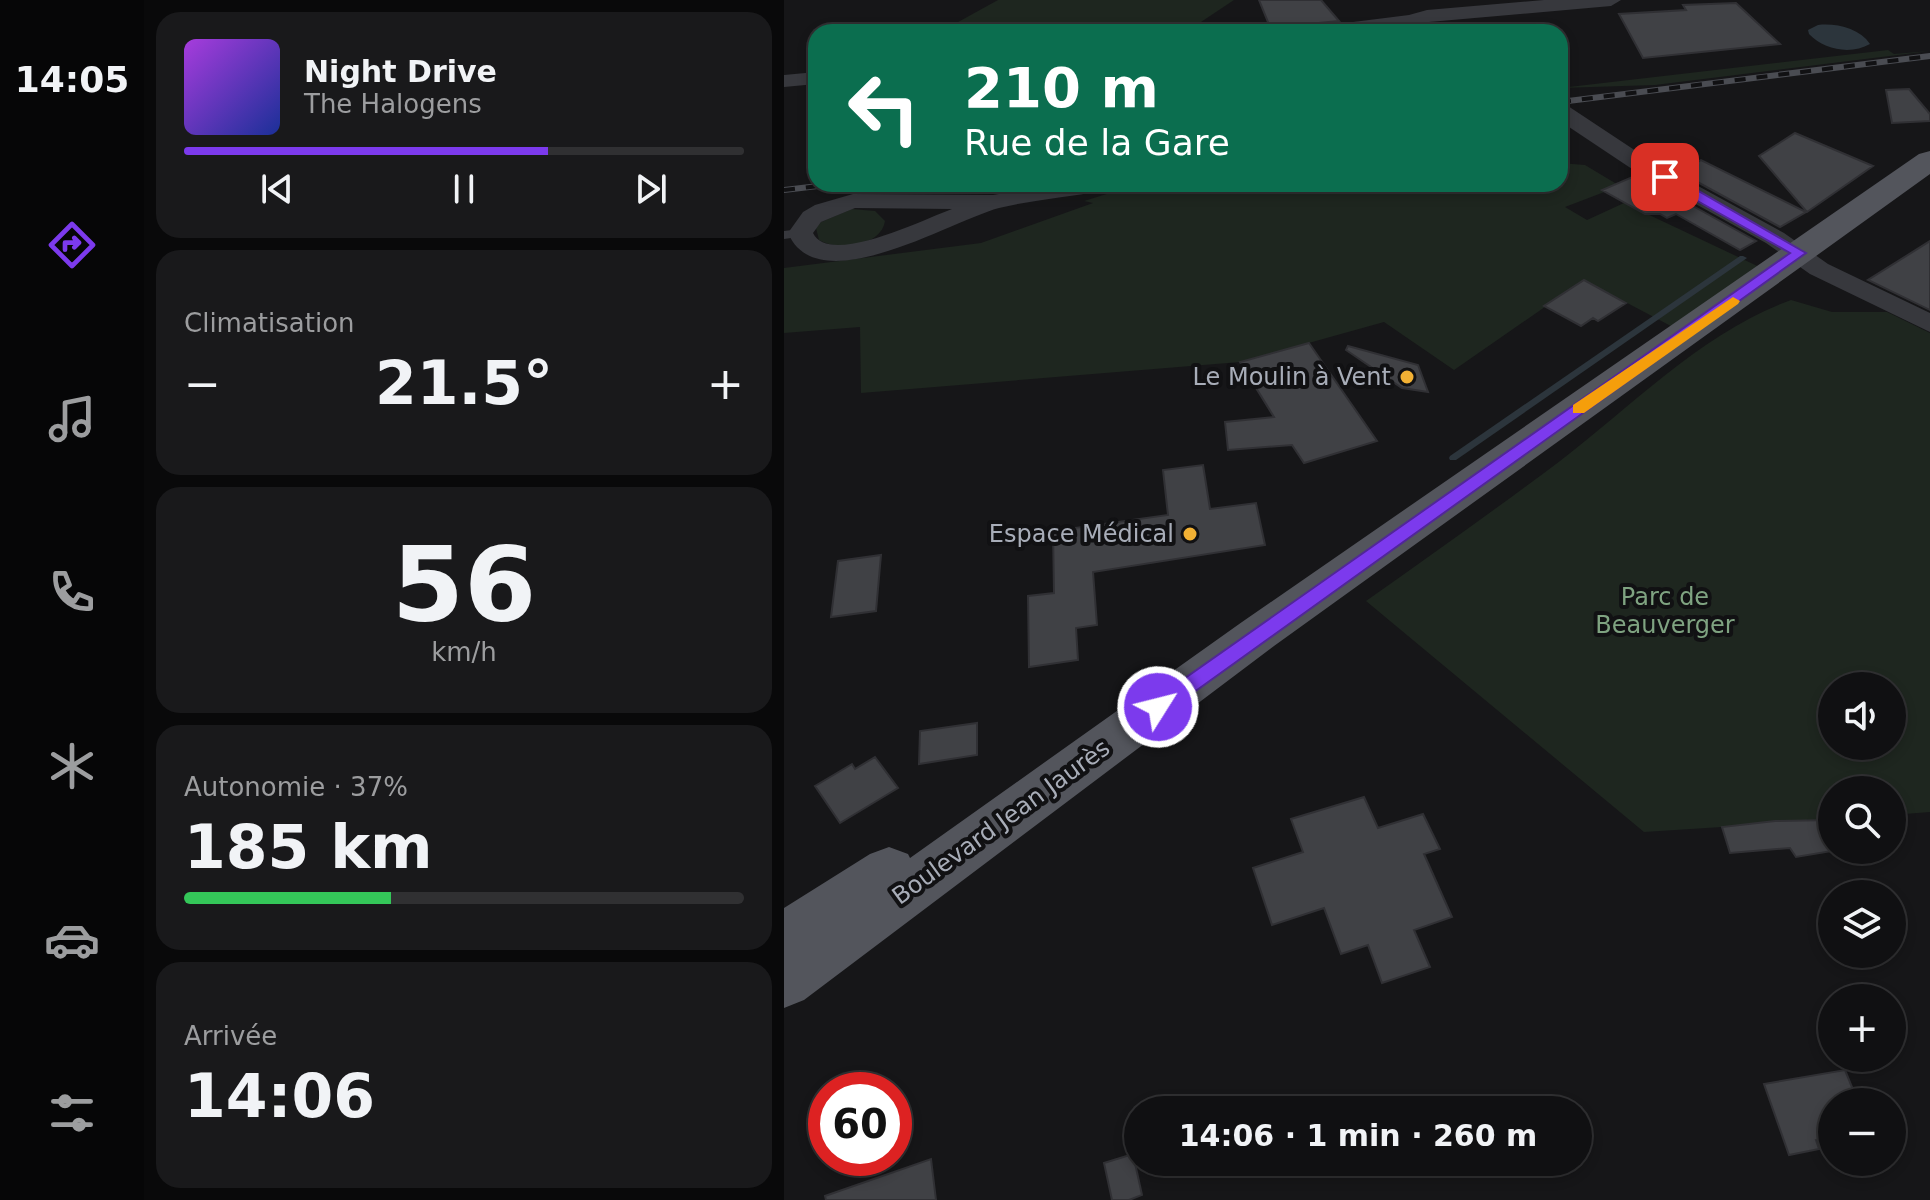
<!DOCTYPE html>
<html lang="fr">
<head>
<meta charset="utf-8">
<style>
  body { margin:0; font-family:"DejaVu Sans",sans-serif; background:#19191b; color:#f1f3f6; height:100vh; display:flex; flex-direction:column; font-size:30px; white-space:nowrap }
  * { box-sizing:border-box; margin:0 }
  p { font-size:26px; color:#9c9d9f }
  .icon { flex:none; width:44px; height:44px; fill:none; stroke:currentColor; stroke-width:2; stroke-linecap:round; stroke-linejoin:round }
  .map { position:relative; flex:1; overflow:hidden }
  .details { display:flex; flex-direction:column; gap:12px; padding:12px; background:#09090a; width:640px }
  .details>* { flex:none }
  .hud { position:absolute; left:24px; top:24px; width:760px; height:168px; border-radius:24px; box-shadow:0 4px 12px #0003,0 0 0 2px #303032; background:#0b6e4f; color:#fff; overflow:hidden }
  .buttons { position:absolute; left:1034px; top:672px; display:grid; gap:16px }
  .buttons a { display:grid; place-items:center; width:88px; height:88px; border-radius:50%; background:#101012; box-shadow:0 4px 12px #0003,0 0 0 2px #303032; font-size:40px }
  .speed { position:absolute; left:24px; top:1072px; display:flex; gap:16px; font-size:40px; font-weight:700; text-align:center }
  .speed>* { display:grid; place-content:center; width:104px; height:104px; border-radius:50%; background:#101012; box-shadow:0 4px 12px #0003,0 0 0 2px #303032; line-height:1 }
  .speed .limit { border:12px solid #d22; background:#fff; color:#111 }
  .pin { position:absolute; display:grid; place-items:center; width:68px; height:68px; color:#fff; margin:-34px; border-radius:16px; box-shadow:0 4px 12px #0006 }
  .me { position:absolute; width:88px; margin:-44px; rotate:54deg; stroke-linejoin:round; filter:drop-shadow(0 0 6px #0008) }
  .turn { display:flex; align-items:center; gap:28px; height:168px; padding:0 24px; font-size:36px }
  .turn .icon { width:104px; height:104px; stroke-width:2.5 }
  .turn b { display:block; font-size:56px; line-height:68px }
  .big { font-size:60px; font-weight:600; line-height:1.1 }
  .details .card { flex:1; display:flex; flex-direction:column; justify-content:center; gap:12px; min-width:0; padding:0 28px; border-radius:24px; background:#19191b }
  .details .dial { align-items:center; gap:0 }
  .dial b { font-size:104px; line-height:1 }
  .song { display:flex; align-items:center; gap:24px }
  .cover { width:96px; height:96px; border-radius:12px; background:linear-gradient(135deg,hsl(280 70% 55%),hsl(230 70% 35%)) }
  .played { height:8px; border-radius:4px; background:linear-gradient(90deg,#7c3aed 65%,#303032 65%) }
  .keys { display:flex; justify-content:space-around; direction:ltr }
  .heat { display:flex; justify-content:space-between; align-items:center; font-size:44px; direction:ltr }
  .charge { height:12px; border-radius:6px; background:linear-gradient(90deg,#34c759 37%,#303032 0) }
  .trip { position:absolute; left:340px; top:1096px; width:468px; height:80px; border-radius:40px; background:#101012; box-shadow:0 4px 12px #0003,0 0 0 2px #303032; font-weight:600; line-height:80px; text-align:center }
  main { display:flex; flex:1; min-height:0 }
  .menu { display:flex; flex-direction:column; width:144px; justify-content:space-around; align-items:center; background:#060607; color:#9c9d9f }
  .menu .icon { width:56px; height:56px }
  .menu .selected { color:#7c3aed }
  .menu b { font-size:36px; color:#f1f3f6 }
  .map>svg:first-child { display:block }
  .green { fill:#1e261f; fill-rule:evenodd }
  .water { fill:#2c353c }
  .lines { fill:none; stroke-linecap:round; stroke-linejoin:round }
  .stream { fill:#2c353c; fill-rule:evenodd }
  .building { fill:#404145; stroke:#303034; stroke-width:2 }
  .lane { fill:#37383d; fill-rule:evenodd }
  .street { fill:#37383d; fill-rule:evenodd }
  .primary { fill:#53555c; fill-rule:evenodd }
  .rail-casing { stroke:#4a4c52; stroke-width:6 }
  .rail { stroke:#111113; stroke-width:4; stroke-dasharray:11; stroke-linecap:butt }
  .route { fill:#7c3aed; stroke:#51269a; stroke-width:2 }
  .slow { fill:#f59e0b }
  .poi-dot { fill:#f2b134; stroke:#111113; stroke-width:3 }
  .labels { text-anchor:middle; stroke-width:8; stroke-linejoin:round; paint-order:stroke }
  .poi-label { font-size:24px; fill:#a8adb8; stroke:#111113; text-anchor:end }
  .park-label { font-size:24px; fill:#7fa381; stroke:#111113 }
  .street-label { font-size:24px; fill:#a8adb8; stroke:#111113 }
</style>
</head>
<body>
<main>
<nav class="menu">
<b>14:05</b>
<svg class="icon selected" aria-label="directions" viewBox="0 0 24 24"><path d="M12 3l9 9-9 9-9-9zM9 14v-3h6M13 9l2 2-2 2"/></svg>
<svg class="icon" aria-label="music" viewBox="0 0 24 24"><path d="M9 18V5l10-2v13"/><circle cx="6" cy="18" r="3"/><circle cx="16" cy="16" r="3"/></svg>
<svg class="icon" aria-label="phone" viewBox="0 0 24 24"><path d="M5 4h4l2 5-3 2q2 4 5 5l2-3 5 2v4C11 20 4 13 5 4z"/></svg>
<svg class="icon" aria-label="climate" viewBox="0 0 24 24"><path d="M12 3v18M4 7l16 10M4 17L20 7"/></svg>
<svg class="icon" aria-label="car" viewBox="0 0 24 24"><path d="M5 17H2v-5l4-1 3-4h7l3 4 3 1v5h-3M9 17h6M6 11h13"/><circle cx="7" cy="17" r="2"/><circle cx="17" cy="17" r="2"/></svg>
<svg class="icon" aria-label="filters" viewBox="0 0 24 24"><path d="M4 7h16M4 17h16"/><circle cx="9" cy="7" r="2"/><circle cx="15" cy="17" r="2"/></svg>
</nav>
<section class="details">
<div class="card">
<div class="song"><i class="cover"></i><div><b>Night Drive</b><p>The Halogens</p></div></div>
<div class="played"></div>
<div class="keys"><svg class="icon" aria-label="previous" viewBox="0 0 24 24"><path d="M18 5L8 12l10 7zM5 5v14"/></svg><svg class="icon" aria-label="pause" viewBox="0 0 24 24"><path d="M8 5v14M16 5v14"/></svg><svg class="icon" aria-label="next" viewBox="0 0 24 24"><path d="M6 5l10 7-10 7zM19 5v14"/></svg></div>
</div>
<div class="card"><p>Climatisation</p>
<div class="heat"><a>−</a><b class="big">21.5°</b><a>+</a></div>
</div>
<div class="card dial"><b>56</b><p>km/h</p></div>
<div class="card"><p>Autonomie · 37%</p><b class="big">185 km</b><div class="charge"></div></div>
<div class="card"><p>Arrivée</p><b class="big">14:06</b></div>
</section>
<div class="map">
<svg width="1146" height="1200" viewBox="0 0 1146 1200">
  <rect width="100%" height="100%" fill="#161618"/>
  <!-- green -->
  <path class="green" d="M214,0H450L402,32H156Z
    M1104,50L1110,54L1146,51L871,85L776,88Z
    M776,163L801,165L836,186L781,207L803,220L840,203L986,272L902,334L811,286H791L670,370L600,322L456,362L77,393L76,327L0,333V268L197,243L309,203L300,201L355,184H776Z
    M68,209L91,211L101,221C97,247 54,251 35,240L32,228L37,222Z
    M1007,300L1048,312H1103L1146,333V812L1108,815V790H1048V820L860,832L582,601C647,555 712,509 776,461C849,405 919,332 1007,300ZM1048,686H1108V746H1048Z"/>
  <!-- water -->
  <path class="water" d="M1034,25C1052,23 1075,28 1086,44C1067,55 1040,50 1025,34L1024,30Z"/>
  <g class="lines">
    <!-- stream -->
    <path class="stream" d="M956,256H959L963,258L672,460H666L665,458L666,456Z"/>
  </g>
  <!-- building -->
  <path class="building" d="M475,0H537L555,21L535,23L524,32H488Z
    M952,3L996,44L859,58L835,14L902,10L899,5Z
    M1125,89L1146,114V121L1108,123L1102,90Z
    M1011,133L1089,166L1023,212L975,156Z
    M902,158L911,163L917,160L1022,212L996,227L884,166Z
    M853,175L972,241L956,250L892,214L883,218L876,214H861L818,190Z
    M1146,241V310L1084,280Z
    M800,280L842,303L814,321L809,318L797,326L760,306Z
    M525,343L593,441L520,463L508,445L444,450L441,422L490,417L456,362Z
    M564,346L634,365L644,392L618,388L562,350Z
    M419,465L426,509L472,503L481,545L309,572L313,625L292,628L294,660L245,667L244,596L270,593L269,531L384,515L379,470Z
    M97,555L92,611L47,617L54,561Z
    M193,723V755L135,764L136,731Z
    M91,757L114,788L56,823L31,786L68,764L71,769Z
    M580,797L594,828L639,814L656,849L640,854L668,917L630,930L646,967L598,983L584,945L557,954L540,908L488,925L469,868L519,852L507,819Z
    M1048,820V851L1012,857L1006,848L946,853L938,827L991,821Z
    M1061,1070L1074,1102H1048V1137L1032,1140L1035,1149L1005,1155L980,1084Z
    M349,1154L358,1195L345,1200H328L320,1163Z
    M147,1159L152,1200H42L41,1196Z"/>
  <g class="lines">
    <!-- lane -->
    <path class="lane" d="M16,229L23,233L21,236L0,239V231Z"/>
    <!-- street -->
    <path class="street" d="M760,0H837L827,6L645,22L586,32H527L537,26L625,15L643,10Z
      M32,72V84L0,87V75Z
      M776,104L784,106L861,157L1000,233L1044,264L1146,313V332L1026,274L982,243L845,167L776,121Z
      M275,184H330L326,189L318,191C284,197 248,200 215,208C166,221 34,303 4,233L19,212L31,205L69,194L209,195ZM71,208L168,209C140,219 45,267 29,233L37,222Z"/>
    <!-- primary -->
    <path class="primary" d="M1146,151V174L490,646L20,1000L0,1008V908L86,854L105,847L124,854L126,858L458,622L1135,154Z"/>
    <defs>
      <path id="rail" d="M776,102L1146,56
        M0,190L51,184"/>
    </defs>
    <!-- rail casing -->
    <use href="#rail" class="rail-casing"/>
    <!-- rail -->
    <use href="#rail" class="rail"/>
  </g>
  <!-- route -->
  <path class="route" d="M876,174H885L1022,253L381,713H367L364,707L367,702L1006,253L876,180Z"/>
  <!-- slow -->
  <path class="slow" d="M949,297L956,301L954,304L800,413H789V405Z"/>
  <!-- markers -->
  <g class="poi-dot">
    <circle cx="623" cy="377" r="8"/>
    <circle cx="406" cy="534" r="8"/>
  </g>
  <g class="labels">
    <!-- poi labels -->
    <g class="poi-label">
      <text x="607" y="385">Le Moulin à Vent</text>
      <text x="390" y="542">Espace Médical</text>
    </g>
    <!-- park labels -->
    <g class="park-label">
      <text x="881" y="605">Parc de<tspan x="881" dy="28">Beauverger</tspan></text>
    </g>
    <!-- street labels -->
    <g class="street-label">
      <text transform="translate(217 822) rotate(-36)" y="8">Boulevard Jean Jaurès</text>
    </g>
  </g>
</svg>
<div class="buttons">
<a><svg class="icon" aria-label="sound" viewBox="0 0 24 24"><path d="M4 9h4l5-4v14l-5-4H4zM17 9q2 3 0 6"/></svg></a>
<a><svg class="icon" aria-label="search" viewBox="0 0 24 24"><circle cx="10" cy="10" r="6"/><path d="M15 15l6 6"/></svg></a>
<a><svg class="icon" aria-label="layers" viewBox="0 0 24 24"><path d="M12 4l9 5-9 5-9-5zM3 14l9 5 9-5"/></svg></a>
<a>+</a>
<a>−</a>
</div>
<div class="speed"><div class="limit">60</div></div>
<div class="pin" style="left:881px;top:177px;background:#d93025"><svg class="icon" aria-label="arrive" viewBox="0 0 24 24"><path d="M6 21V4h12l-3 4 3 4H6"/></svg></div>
<svg class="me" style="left:374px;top:707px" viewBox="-20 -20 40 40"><circle r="17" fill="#7c3aed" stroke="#fff" stroke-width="3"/><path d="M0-11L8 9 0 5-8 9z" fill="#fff"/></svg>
<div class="trip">14:06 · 1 min · 260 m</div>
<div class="hud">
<div class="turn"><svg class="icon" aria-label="left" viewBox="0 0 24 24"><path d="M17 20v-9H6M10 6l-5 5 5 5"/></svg><div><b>210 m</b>Rue de la Gare</div></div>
</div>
</div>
</main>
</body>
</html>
